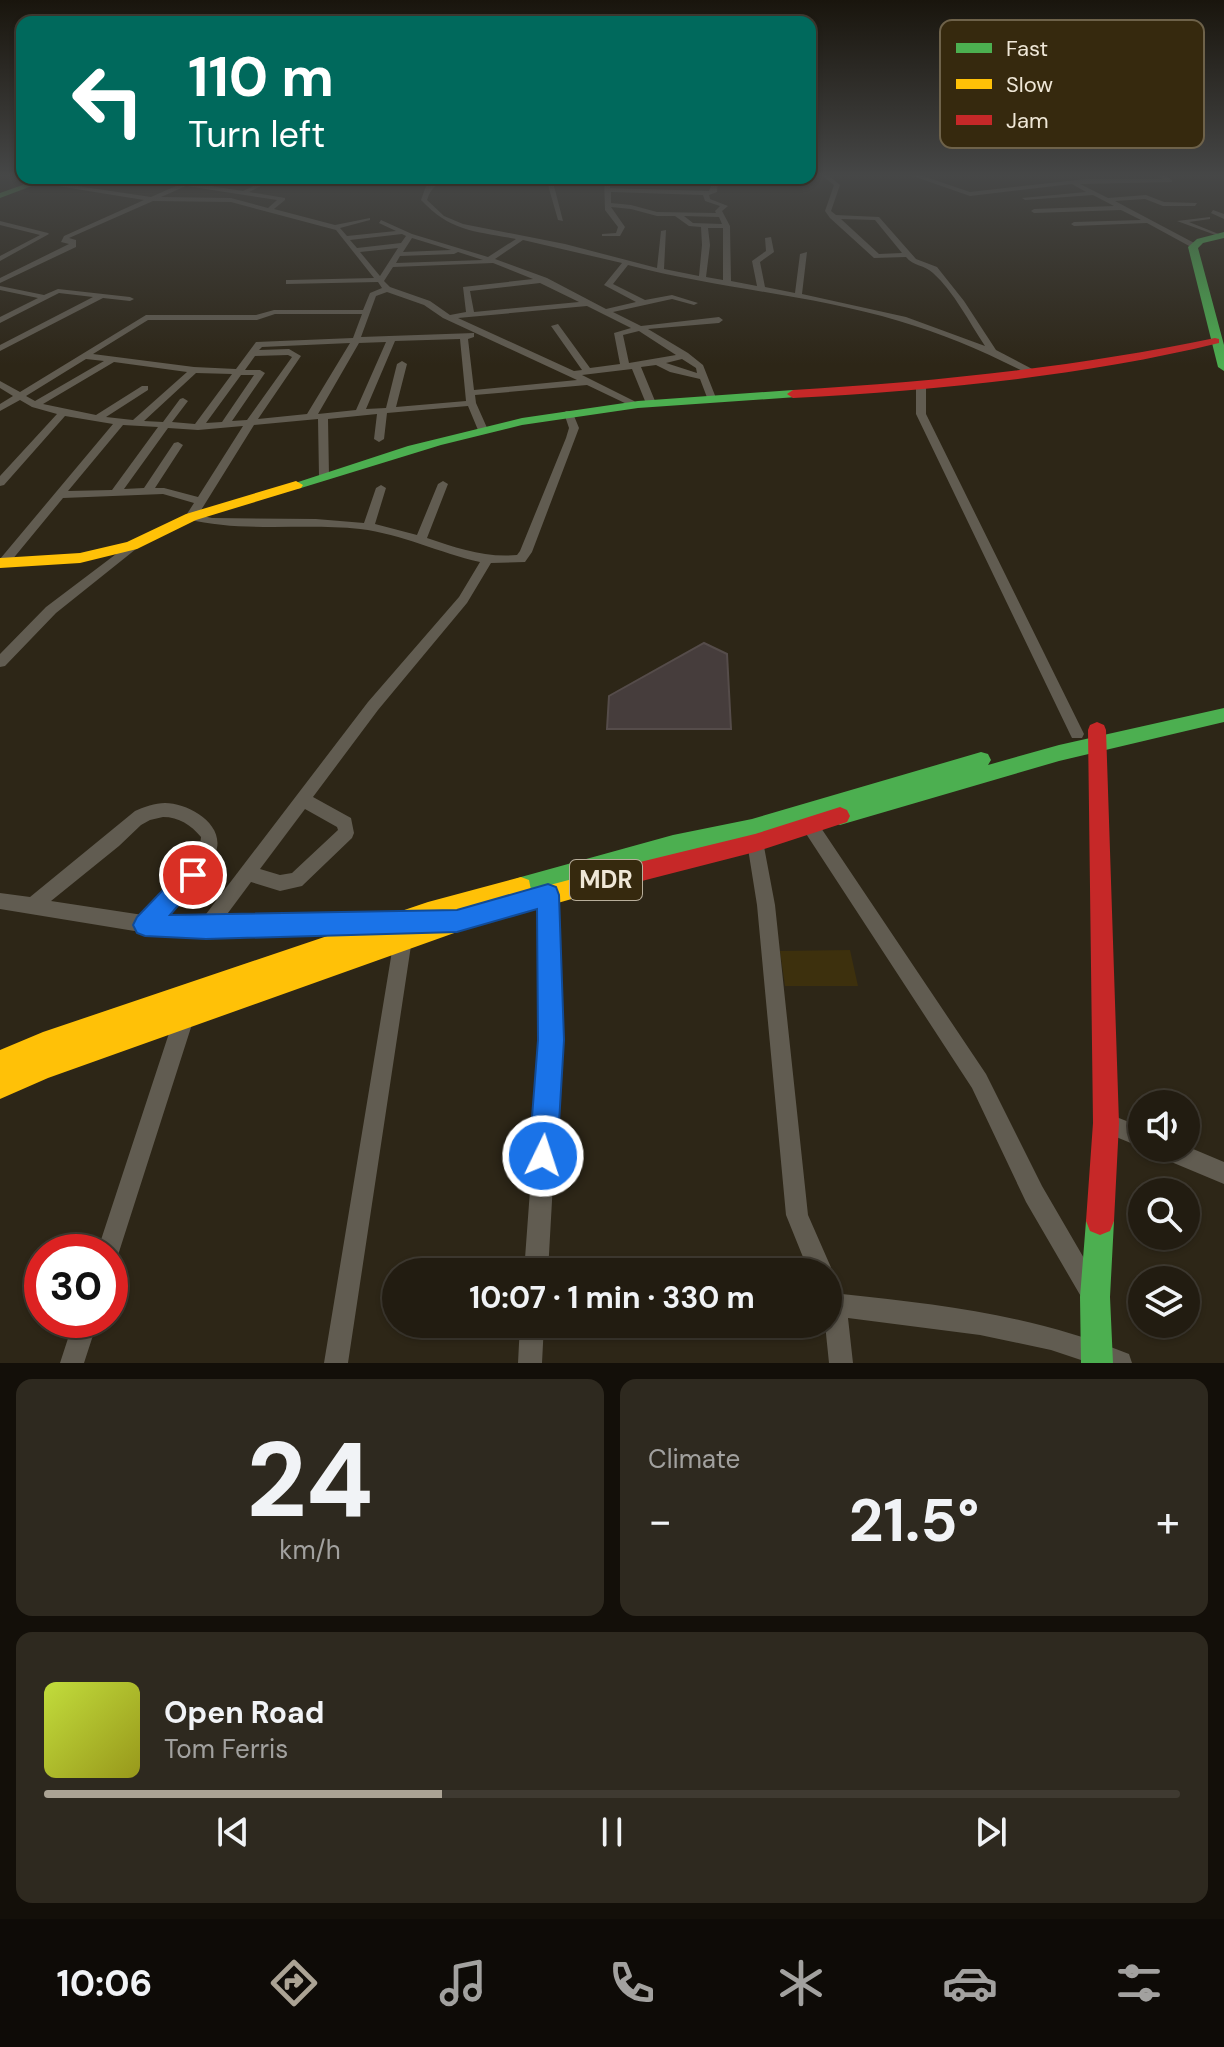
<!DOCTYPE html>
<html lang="en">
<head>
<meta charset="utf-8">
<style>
  body { margin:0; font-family:"DM Sans",sans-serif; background:#2e291f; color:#f1f3f6; height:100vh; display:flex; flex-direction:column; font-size:30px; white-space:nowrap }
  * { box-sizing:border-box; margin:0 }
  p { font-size:26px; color:#a2a19f }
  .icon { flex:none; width:44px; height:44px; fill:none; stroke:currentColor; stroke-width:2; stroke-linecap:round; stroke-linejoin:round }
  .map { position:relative; height:1363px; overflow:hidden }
  .sheet { display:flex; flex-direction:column; gap:16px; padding:16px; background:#130f09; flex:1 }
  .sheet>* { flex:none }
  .top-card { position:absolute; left:16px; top:16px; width:800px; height:168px; border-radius:16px; box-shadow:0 2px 6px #0004,0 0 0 2px #3f3a31; background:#00695c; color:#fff; overflow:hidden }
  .controls { position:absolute; left:1128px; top:1090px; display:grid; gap:16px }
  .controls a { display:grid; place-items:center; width:72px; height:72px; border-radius:50%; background:#221c11; box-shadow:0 2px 6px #0004,0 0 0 2px #3f3a31; font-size:40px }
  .speed { position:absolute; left:24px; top:1234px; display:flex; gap:16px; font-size:40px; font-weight:700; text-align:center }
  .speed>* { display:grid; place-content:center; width:104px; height:104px; border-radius:50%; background:#221c11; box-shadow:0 2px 6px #0004,0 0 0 2px #3f3a31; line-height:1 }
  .speed .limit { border:12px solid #d22; background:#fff; color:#111 }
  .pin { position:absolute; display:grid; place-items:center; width:68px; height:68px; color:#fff; margin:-34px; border:4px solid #fff; border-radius:50%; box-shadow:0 2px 8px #0007 }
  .me { position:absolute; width:88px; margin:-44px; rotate:4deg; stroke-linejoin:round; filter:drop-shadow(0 0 6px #0008) }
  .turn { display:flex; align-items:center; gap:28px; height:168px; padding:0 40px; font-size:36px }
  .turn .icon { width:104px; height:104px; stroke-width:2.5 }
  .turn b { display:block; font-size:56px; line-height:68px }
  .big { font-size:60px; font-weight:700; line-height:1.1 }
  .sheet .card { flex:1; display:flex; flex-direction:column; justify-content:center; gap:12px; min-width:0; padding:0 28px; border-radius:16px; background:#2e291f }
  .sheet .dial { align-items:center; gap:0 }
  .dial b { font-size:104px; line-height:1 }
  .song { display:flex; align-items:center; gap:24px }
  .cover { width:96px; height:96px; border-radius:12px; background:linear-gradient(135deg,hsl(70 70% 55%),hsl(60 70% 35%)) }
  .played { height:8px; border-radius:4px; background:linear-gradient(90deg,#aba394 35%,#3f3a31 35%) }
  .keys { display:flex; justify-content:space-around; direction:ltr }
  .heat { display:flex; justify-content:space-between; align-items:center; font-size:44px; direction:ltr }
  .sheet .tiles { flex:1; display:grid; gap:16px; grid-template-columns:1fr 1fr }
  .card:last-child { grid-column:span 2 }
  .trip { position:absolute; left:382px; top:1258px; width:460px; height:80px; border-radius:40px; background:#221c11; box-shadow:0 2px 6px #0004,0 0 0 2px #3f3a31; font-weight:700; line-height:80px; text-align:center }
  .tab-bar { display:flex; height:128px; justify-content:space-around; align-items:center; background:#0e0b07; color:#a2a19f }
  .tab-bar .icon { width:56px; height:56px }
  .tab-bar .current { color:#aba394 }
  .tab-bar b { font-size:36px; color:#f1f3f6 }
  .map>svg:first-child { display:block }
  .built { fill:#3d300d }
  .building { fill:#463d3c; stroke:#554c4a; stroke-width:2 }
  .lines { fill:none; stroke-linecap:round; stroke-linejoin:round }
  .street { fill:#615c51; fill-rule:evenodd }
  .fast { fill:#4caf50; fill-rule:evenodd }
  .slow { fill:#ffc107; fill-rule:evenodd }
  .jam { fill:#c62828; fill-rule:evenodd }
  .route { fill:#1a73e8; stroke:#114b97; stroke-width:2 }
  .labels { text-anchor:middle; stroke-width:8; stroke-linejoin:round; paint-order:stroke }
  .shield { fill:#36290e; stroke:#b8ae9b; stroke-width:2 }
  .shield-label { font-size:24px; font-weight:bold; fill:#efe7d7 }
  .key { fill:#36290e; stroke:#6e624a; stroke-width:2 }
  .key-label { font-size:22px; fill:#efe7d7 }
</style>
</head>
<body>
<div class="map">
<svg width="1224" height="1363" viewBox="0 0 1224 1363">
  <rect width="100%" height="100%" fill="#2d2617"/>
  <!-- built -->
  <path class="built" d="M850,950L858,986H785L780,951Z"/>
  <!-- building -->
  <path class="building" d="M704,643L727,654L731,729H607L609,696Z"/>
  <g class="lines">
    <!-- street -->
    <path class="street" d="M820,174H827L840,185L831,211L836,215L879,217L916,259L937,267L964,301L996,350L1036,371V375H1030C988,353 944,334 899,321C809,294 719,289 628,265L613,284L645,300L672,295L698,303L694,305L672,299L613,312L641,326L719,317L723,320L719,323L648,329L688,353L703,365L716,398L714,400H708L700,379L670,372L656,365L641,367L655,401L650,404L645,401L632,369L582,375L634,401L636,403L631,406L587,385L475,395L476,403L488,430L483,433L478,430L468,406L387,413L384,439L379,442L374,439L377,414L328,419L329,476L324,479L319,476L318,419L254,425L198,515L212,518L316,519L364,523L376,488L381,485L386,488L375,524L417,535L438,484L443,481L448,484L427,538C457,548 485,558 517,555L520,551L566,438L569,428L564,413L566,411H572L579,428L532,552L525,562L491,563L467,603L378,710L313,797L351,818L354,833L352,838L302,886L280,891L251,882L225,917L380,914L386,917L389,923L386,929L380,932L206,937L165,936L0,909V893L30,897L135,811C144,807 155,803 165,803C187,803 222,822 217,848C211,876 185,900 165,918H203L368,702L459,597L480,562C439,553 402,534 360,529C303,523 243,533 187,519L185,517L194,503L163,494L63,498L7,566H0V559L113,424L65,416L4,485L0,486V476L57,414L32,407L20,400L0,411V404L13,396L0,388V381L20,392L146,315H256L274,310H363L370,293L382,288L378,282L286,284V280H289L374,278L336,230L231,202L153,201L69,238L76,240V247L0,283V278L69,244L61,242L64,236L144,200L39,183L37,180L151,197L178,185L142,178L184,182L194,178H202L192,183L243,191L270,178H278L249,192L285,198V200L274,209L335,225L370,218V220L340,228L347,236L396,231L379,223L381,220L412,234L488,257L516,239C475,231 451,232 421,200L426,186L437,178H483C460,186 436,171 427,200L444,216L463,224L565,244L657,268L661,231L666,230L664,269L699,276L702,245L701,227L689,226L675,216H657L631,209L611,207L625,227L620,236H602V234L616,233L618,227L605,210L604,178H610V188L709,191L712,183L675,178H763L718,183L717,192L709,195L710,199L728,206L722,211L730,226L731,281L757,286L752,261L766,251L765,238L771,237L774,252L760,262L765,287L795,293L800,254L807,252L802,294L906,317L985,346C969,322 954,292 933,273C925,265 913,266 906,257L874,258L830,218L825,211L834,185ZM186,186L277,200L268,208L231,198L161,197ZM611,192L703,195L705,201L720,206L715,211L716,213L657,212L631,205L611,203ZM684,216L719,217L722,224L693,223ZM841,219L875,220L902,253L879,254ZM708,228H723V280L706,277L710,245ZM402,234L406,236L401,243L357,248L350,240ZM412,238L451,250L403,252ZM523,240L622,263L604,285L636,302L606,309L547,278L495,259ZM398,248L380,276L360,252ZM458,252L483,260L396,263L400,256L454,254ZM493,263L533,279L463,287L466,312L450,315L430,301L390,287L384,281L393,267ZM540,283L579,302L474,312L470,291ZM387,292L424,305L443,318L577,380L474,390L468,339L474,337V333L361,337L376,296ZM587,306L631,328L614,333L620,364L590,368L558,324L551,326L582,370L574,371L458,318ZM275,314H362L353,338L256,342L236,369L194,367L93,354L148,320H257ZM639,331L642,333L676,355L629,363L623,335ZM460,339L466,401L396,407L407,364L402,361L397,364L386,408L366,409L395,341ZM386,342L356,410L318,414L359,343ZM350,343L307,414L258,419L301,356L289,349L259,350L262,347ZM288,355L292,357L247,420L232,421L265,373L260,370H245L255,356ZM86,359L104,361L35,401L26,396ZM682,359L696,368L697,373L666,363ZM114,362L187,372L133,420L106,417L148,390V386H142L96,415L43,404ZM196,373L232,374L195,424L172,422L188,401L183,398L180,399L163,422L144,421ZM241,375H254L222,422L206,423ZM123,425L158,427L112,490L68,491ZM243,426L198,497L164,488H155L183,445L178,442L174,443L144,488L124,489L168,428L198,430ZM305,809L337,827L338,830L292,873L280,875L260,869ZM163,817C179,817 191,825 201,837C199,870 166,894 143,915L51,901L119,846L141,825L150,820Z
      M907,174H917L970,192L1086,179H1163L1156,174H1164L1172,180V182L1080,184L1108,198L1146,195L1164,202L1197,203L1195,206H1163L1145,199L1115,201L1198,245L1191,247L1147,223L1074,226L1071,224L1074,222L1141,220L1121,210L1034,213L1031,211L1034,209L1114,206L1093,195L1025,200L1022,198L1086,192L1072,184L970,196Z
      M546,178H552L563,221L558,220Z
      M764,178H802L799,180Z
      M1213,210L1224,214V219L1211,213Z
      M1210,217V219L1189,222L1221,235V237L1177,221Z
      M0,221L48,233L49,234L0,261V256L40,235L0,225Z
      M0,286L44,295L58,289L130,297L134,299L130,301L103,298L0,351V345L93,297L59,293L0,323V317L38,298L0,290Z
      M921,381L926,384V414L1084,734L1082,738H1072L1070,734L916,414V384Z
      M132,542L138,546L136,549L56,613L5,666L0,667V654L46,607Z
      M807,814L813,816L986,1074L1042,1186L1099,1284L1103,1292L1099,1300L1091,1304L1083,1300L1026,1202L972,1088L801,826L799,821L801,816Z
      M754,829L760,831L762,836L775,905L808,1215L833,1272L831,1276L836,1278L842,1294C944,1305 1033,1315 1129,1354L1132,1363H1090L1051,1350L980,1335L848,1318L853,1363H829L825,1324H828V1272H809L786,1215L757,905L746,836L748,831Z
      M548,887L554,889L557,895L561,1040L548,1272H524L541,1040L539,895L542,889Z
      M403,930L409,933L412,939L348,1363H324L394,939L397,933Z
      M185,1005L192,1008L195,1015L119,1252L116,1260L110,1263V1252H97L175,1015L178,1008Z
      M1106,1113L1142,1127L1143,1148L1099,1130L1096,1123L1099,1116Z
      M1186,1146L1224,1162V1184L1157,1156L1154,1148H1186Z
      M74,1320H98L84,1363H60Z
      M520,1324H544L542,1363H518Z"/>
    <!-- fast -->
    <path class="fast" d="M42,178H53L0,198V193Z
      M1224,232V238L1203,243L1198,248L1224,345V371L1218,367L1188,247L1197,239Z
      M793,390L799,394L797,397L638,408L522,425L441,445L301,488L296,489L289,485L408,446L522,418L638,401Z
      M1224,708V722L1059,761L840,825L833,822L831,813C728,844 624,868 521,897L513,894L510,887L513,880L521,877L673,835L752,819L981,752L988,754L991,760L988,765L1059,745Z
      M1100,1207L1110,1211L1114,1221L1110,1297L1113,1363H1081L1080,1297L1086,1221L1090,1211Z"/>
    <!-- slow -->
    <path class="slow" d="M296,481L303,485L301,488L196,520L137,549L80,563L0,568V558L80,553L127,542L186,514Z
      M595,873L603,876L606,883L603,890L457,932L48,1078L0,1099V1050L43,1032L428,902L521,877L529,880L531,890Z"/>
    <!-- jam -->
    <path class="jam" d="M1215,338L1219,339V343C1079,377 936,390 793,398L787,394L793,390C935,382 1076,367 1215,338Z
      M1097,722L1104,725L1106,730L1119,1123L1114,1221L1110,1231L1100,1235L1090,1231L1086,1221L1093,1123L1088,730L1090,725Z
      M840,807L847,810L850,816L847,822L755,852L595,893L587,890L584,883L587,876L595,873L755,834Z"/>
  </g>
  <!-- sky -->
  <linearGradient id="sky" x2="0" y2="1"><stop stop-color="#19150d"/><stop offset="0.48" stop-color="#464747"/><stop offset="1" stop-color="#464747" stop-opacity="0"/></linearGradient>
  <rect width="1224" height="365" fill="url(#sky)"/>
  <!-- route -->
  <path class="route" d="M193,864L201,867L204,875L170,915L457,910L548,884L556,887L559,895L564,1040L557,1156L553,1166L543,1170L534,1166L529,1156L538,1040L537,909L457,932L206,939L145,936L137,933L133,925L137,917L185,867Z"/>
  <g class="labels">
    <!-- shield labels -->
    <rect class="shield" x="570" y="860" width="72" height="40" rx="6"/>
    <g class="shield-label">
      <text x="606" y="888">MDR</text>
    </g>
  </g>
  <!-- legend -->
  <rect x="940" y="20" width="264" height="128" rx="12" class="key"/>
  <rect x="956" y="43" width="36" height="10" fill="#4caf50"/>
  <rect x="956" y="79" width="36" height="10" fill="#ffc107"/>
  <rect x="956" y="115" width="36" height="10" fill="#c62828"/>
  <g class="key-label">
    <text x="1006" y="56">Fast</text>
    <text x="1006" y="92">Slow</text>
    <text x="1006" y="128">Jam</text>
  </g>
</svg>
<div class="controls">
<a><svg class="icon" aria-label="sound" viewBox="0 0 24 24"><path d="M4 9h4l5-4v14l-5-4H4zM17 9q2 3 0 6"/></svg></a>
<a><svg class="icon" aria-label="search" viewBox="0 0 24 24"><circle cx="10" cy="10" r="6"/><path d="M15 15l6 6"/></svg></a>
<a><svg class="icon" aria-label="layers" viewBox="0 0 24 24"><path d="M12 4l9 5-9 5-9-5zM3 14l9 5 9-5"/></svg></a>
</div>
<div class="speed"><div class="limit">30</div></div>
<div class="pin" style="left:193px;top:875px;background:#d93025"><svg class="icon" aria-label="arrive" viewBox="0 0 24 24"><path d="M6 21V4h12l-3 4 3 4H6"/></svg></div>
<svg class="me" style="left:543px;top:1156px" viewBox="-20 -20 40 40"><circle r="17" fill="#1a73e8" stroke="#fff" stroke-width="3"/><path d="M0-11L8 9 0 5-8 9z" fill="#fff"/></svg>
<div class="trip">10:07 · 1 min · 330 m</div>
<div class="top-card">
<div class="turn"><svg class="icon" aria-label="left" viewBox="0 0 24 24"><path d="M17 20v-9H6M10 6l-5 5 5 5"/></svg><div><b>110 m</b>Turn left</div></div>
</div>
</div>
<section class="sheet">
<div class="tiles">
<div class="card dial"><b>24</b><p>km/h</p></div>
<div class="card"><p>Climate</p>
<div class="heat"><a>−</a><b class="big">21.5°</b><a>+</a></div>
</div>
<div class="card">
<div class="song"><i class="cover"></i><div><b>Open Road</b><p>Tom Ferris</p></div></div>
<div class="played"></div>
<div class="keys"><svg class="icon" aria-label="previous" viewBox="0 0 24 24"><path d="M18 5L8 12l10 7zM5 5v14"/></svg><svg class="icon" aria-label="pause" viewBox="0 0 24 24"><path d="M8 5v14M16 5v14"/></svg><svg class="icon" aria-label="next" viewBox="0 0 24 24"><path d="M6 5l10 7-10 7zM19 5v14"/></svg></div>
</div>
</div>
</section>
<nav class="tab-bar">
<b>10:06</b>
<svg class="icon current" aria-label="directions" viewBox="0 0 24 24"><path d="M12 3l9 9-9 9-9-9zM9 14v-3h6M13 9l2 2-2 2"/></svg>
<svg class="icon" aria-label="music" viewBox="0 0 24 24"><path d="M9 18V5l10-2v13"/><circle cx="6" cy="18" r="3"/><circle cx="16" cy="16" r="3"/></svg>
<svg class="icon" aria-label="phone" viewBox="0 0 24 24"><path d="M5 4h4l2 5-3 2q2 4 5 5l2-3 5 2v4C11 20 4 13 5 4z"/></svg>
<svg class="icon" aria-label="climate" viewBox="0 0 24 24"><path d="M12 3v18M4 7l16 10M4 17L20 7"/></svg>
<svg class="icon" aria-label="car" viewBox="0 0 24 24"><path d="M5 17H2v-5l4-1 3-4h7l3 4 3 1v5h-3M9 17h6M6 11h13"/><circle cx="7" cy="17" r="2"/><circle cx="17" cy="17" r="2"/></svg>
<svg class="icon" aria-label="filters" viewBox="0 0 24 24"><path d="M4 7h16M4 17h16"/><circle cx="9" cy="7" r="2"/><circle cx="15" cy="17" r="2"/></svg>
</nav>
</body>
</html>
